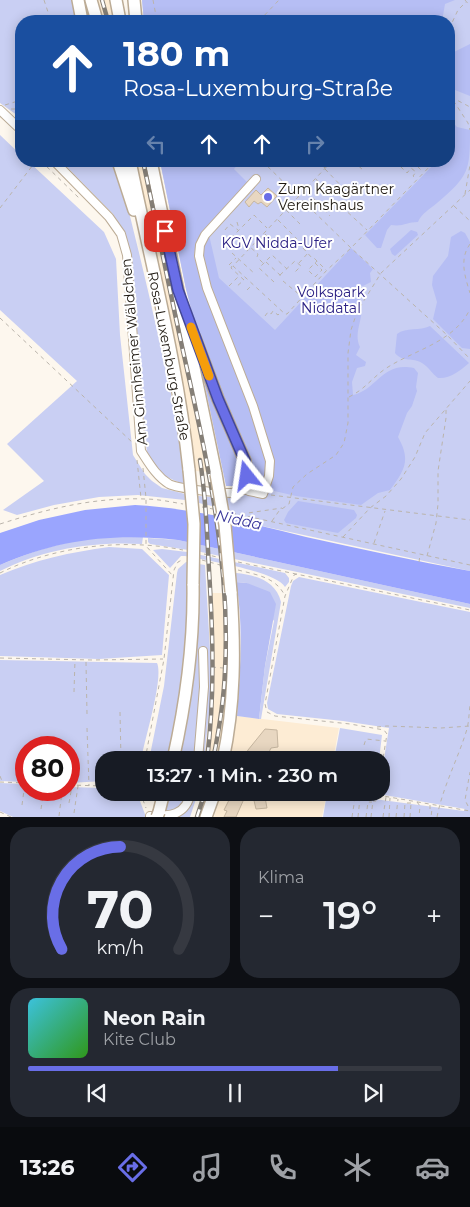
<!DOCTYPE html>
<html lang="de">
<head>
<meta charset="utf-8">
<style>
  body { margin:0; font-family:Montserrat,sans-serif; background:#242831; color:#f1f3f6; height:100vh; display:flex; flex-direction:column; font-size:19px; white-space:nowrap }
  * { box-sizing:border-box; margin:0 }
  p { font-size:16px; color:#9ea1a6 }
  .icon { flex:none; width:28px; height:28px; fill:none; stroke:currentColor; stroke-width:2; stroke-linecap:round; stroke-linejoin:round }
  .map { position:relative; height:817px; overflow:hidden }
  .side { display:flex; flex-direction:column; gap:10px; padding:10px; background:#0d0f14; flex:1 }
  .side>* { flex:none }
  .banner { position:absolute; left:15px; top:15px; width:440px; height:152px; border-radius:20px; box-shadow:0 2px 12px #0003; background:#1a4fa0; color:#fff; overflow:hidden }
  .speed { position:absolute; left:15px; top:736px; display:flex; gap:10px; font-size:25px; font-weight:700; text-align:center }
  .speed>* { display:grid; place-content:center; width:65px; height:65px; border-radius:50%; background:#171b24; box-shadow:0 2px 12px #0003; line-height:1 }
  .speed .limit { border:8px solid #d22; background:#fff; color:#111 }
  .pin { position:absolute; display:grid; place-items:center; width:42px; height:42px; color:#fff; margin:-21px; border-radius:10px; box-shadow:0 2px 8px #0006 }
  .me { position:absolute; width:55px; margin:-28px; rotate:345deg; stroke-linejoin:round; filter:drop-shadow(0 0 4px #0008) }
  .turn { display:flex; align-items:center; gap:18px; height:105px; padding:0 25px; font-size:22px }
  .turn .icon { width:65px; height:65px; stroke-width:2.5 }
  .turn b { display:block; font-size:35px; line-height:42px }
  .lanes { display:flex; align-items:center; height:48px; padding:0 25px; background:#0003; justify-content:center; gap:25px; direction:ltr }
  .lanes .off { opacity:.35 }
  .big { font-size:38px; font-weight:600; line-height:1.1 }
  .side .card { flex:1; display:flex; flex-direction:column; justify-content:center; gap:8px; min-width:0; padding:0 18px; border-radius:20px; background:#242831 }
  .side .dial { align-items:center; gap:0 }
  .dial svg { height:130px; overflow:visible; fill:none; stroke:#363941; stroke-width:7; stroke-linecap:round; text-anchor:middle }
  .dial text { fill:#f1f3f6; stroke:none }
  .song { display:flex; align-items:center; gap:15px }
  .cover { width:60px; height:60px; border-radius:8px; background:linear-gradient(135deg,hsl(190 70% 55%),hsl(110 70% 35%)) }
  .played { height:5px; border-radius:2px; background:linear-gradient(90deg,#696ee7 75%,#363941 75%) }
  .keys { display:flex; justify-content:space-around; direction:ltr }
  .heat { display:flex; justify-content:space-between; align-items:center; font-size:28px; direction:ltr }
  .side .tiles { flex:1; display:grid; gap:10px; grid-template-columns:1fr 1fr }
  .card:last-child { grid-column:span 2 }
  .trip { position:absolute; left:95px; top:751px; width:295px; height:50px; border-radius:20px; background:#171b24; box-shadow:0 2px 12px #0003; font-weight:600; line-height:50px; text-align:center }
  .dock { display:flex; height:80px; justify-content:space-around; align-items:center; background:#090b0e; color:#9ea1a6 }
  .dock .icon { width:35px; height:35px }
  .dock .on { color:#696ee7 }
  .dock b { font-size:22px; color:#f1f3f6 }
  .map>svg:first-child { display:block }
  .built { fill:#fdecd4 }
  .green { fill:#c9cff3 }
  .forest { fill:#b6bef4 }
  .water { fill:#9aa5fe }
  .building { fill:#e8d7c1; stroke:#c6b6a0 }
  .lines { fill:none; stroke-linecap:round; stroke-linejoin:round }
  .minor-casing { stroke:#bcac96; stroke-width:10 }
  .highway-casing { stroke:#bcac96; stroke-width:14 }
  .path { stroke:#bab4ab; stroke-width:1; stroke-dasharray:4 4; stroke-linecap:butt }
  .minor { stroke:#fff; stroke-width:8 }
  .highway { stroke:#fff; stroke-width:11 }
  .rail-casing { stroke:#857f77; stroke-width:4.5 }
  .rail { stroke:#fff; stroke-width:2.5; stroke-dasharray:8; stroke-linecap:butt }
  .highway-bridge-casing { stroke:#bcac96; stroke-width:14; stroke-linecap:butt }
  .highway-bridge { stroke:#fff; stroke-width:11 }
  .route-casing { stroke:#444896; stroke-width:12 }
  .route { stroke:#696ee7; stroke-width:9 }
  .slow { stroke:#f59e0b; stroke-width:9 }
  .poi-dot { fill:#696ee7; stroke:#fff; stroke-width:2 }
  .labels { text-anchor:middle; stroke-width:4; stroke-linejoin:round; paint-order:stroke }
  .poi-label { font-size:14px; fill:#1e1810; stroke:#fff; text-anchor:start }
  .park-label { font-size:14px; fill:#2a2084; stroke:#fff }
  .street-label { font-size:14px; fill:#1e1810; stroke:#fff }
  .water-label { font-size:15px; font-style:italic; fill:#38359a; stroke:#fff }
</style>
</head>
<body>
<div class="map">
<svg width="470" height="817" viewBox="0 0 470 817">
  <rect width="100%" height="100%" fill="#fdf7ee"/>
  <!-- built -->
  <path class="built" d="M96,0H110L115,21H102Z
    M135,161H145L211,472L195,471L185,398Z
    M208,593H228V668L223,729L217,760H204L211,694Z
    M237,716L339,728L333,760H230Z
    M221,793H327L322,817H214Z"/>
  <!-- green -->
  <path class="green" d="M0,0H75L79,21H21V118L0,103Z
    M142,0H470V571L230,519L229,510L199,503L198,496L229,498L243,496L246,492L186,289L160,161H449V21H144Z
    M0,135L21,155V161H28L104,232L116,259L120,335L133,455L145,474L152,481L162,488L185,494V500L138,495L99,497L54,505L17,515L3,510L44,481L7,444L77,381L0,310Z
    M61,161H116C131,219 145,276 158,335C169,384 181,433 184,484C171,480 155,472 149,459C146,452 146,440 145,431L131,255L124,233L113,214Z
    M143,537L142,544C94,541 43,549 0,571V565C30,552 64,541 96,538C112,536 128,537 143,537Z
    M148,538L178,540L470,604V608L201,552L150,544L148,542Z
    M109,547L142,549L169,575L162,655L99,659L0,656V575C35,560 71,552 109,547Z
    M162,549L187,552L285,573L289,578V582L285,587C276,571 204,560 185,556H181L170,568L153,550Z
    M186,562L205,565L211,667V694L204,760H178L198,618L200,576H189L187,639L180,697L168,760H149L164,686L177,573L178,569Z
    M236,573C256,575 276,581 281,602L261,719H259L265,666L274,621L247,583L236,582Z
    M299,577L470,612V817H323L327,793H374V799L464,811L465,809L384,795L381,793V778L389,728L343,721L277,714L268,709L267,703L291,586L293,581Z
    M0,660L157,663C164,678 144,741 141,760H104V781L69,783V748H26V782L0,781Z
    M340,728L382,735L379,760H334Z
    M0,783L26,784V790H69V787L104,788V792L137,793L146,817H13L0,811Z
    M170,793H198L190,817H167L164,815Z"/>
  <!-- forest -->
  <path class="forest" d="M142,0H455L445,4L442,21H325L322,19L320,21H144Z
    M470,44V96L455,90L450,83L454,52Z
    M449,118L457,127L470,130C470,171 469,176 437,203C430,209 422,213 418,222C407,222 403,227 391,225L387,230L381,248H377L365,235L437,161H449V149L453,144L449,139Z
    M160,161H241L234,169L248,183L203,230L196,243L194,256L204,288L249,407L267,460V469L263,487L258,490L252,489L250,484L200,344L186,289Z
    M411,230L417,232L418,235L395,256L392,254L390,249Z
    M461,231L465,233L470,242V349L462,348L433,319L437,302L432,285L433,276L448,256L451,237Z
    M209,235L219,278L275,330L351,248L373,269L370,273L371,282L363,286L359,285L356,294C371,310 351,330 360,347L356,355L366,362L365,366L357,368L352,382L353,395C378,389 382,361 414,368L418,373L416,387L417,391L412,406L407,413L398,437C411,460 405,470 390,490L378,493L361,505L296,496L270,490L272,460L209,287L203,255L204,244Z
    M430,326L469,363C460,371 450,379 438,378C432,374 429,367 422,363C413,357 403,363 395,353L397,334C406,327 420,331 430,326Z
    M202,372L245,472L238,486H226Z
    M298,501L354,510L357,515L356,518L338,533L286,523L284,520L288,512Z
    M236,582L247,583L270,592L276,604L265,666L259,719L237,716C240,672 244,626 236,582Z"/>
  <!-- water -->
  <path class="water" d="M135,505C193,508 250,523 306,537C361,549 415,561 470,571V604L178,540C114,533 59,539 0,565V533L39,520L85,510Z"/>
  <!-- building -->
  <path class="building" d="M268,188L277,196L267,207L261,202L258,204L254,201L249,207L245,202L256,190L261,195Z
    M265,729L277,730L278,747L271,748L265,760H243L248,750Z
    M234,792H247L236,817H224L227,811L224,810L230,798L234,799Z
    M252,792H264L267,808L256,809Z"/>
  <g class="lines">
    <defs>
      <path id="minor" d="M0,110L21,130
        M54,161L109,217L121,234L127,255L141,451C149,463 156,476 169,484C179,489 220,493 232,493C236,492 239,491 242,488L249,491L263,494L269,476L270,461L253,406L207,288L199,256L200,245L205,235L256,179
        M198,760L204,687L203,651
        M150,816C170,816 186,816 191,792"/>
      <path id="highway" d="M78,0L82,21
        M91,0L97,21
        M116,0L120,21
        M134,0L136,21
        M118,161L134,210
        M130,161C151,264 178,365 189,470
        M151,161L216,474
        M195,338L218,399L245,461L247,476L242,488
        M173,760C186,702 194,643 193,584
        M223,760C235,704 235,649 231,592
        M159,812L164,792
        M206,817L215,792"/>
    </defs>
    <!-- minor casing -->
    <use href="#minor" class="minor-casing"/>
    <!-- highway casing -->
    <use href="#highway" class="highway-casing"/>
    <!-- path -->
    <path class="path" d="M44,0L51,21
      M153,0L157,21
      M465,0L470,6
      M259,21L279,0
      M449,29L458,10L466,2
      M449,94L468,123L470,130
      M451,97L470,107
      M5,105L21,100
      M11,109H21
      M16,137L21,142
      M449,147L451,145
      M41,161L79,198
      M262,161L351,248L447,335L470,359
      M269,161L273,166
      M317,161L325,168
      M332,161L233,266L285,314H287L327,270L351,248L435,161
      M353,161L363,170
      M375,161L376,162
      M395,161L407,173L411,168L416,172L413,176L416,179
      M418,161L415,164L423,172
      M325,169L347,192
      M316,179L319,183V186L337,204
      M302,186L330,216
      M465,194L470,165
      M454,206L470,221
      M342,207L367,230
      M0,208L36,161
      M286,210L300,224
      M278,220L297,239
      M237,222L239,229
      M225,230L230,224L238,230
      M265,234L282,251
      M231,238L254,215L267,228
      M239,242L242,240L258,254L257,257L263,263
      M470,244C459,259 465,277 470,293
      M303,248L312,258H314L326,270
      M232,253L255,274
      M266,262L280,275V279
      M299,263L308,253
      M315,263L322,270L315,277L308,270L317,261
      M229,265L236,258
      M232,266L231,268L244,280L236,287
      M280,275L295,261L301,266L295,272
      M283,281L301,296
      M274,282L259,268L272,255L287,269
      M229,286L239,276
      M247,290L252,285
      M265,316L268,312L271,314L273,311L278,315L281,312
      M0,318L133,443
      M349,397C365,389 371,379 385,369C413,350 454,343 470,309
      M137,460L141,498
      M143,468L146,498V546L173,576
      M271,495L470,520
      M202,507L213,509
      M232,513L470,565
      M241,514L282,508
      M272,521L279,511L289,504L293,487L307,474L336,455L344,443L348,423V353L351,330L357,312L381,273L470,190
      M0,524C47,509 95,497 145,499C158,499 171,502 183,504
      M343,537L370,508L386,496L401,479L415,457L425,433L470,381
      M374,543L385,511
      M204,554L217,557
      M427,556L436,523L438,504V471L446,418V409
      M202,560L220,565
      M238,562L470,610
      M419,562L420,555
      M238,570C257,575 276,577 285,596
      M0,573C54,546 124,538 183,550
      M297,574L294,575L285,596L265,704L267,712L275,716L350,724L384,730L387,734L381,771
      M0,658L92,660L163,659
      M86,662L87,714
      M212,667L223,668
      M74,692L75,660
      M120,712L121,760
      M377,727L387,726L441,728L470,726
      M87,728L89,786
      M364,745L366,739L385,741
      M365,754L383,757
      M145,760L164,659L174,570L178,562L184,559
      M0,776L2,781
      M0,782L26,783
      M76,784V754
      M69,785L104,786
      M140,792L146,808
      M379,792L383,796L470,811
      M334,797L375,798L380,795
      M417,802L420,806L419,817
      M69,803L72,786
      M22,805L25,783
      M430,805V809H432L431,817
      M468,806L465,800L470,772
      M41,809L44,790
      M0,812L11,817
      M74,813L78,786
      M59,816L62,792L72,790
      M352,817L355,798
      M358,817L360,798
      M366,817L368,802H372
      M371,817L373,801H376L379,797
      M383,817L386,797
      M389,817L390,798
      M396,817L398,799
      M404,817L405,803H411
      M410,817L411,804
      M437,817C443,786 458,759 467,729C469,721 469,713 470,705"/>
    <!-- minor -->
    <use href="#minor" class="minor"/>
    <!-- highway -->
    <use href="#highway" class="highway"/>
    <defs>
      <path id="rail" d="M102,0L108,21
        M143,161C156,222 168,282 181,342C205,450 231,559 225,670C224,701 219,730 213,760
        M200,460C206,496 207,534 209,570C213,635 215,695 207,760
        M197,817L205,792"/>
    </defs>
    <!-- rail casing -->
    <use href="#rail" class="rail-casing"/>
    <!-- rail -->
    <use href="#rail" class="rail"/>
    <defs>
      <path id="highway-bridge" d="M189,470L194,524L193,584
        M216,474L225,525L231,592
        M157,817L159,812"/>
    </defs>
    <!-- highway-bridge casing -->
    <use href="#highway-bridge" class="highway-bridge-casing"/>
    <!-- highway-bridge -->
    <use href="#highway-bridge" class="highway-bridge"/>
  </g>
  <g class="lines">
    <defs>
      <path id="route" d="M165,231L178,290L218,399L245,461L247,476"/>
    </defs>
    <!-- route casing -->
    <use href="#route" class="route-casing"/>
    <!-- route -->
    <use href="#route" class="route"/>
    <!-- slow -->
    <path class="slow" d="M191,327L209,376"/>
  </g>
  <!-- markers -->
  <circle class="poi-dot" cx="268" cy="197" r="5"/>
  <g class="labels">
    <!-- poi labels -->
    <g class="poi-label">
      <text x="278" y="194">Zum Kaagärtner<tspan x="278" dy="16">Vereinshaus</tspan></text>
    </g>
    <!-- park labels -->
    <g class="park-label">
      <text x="277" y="248">KGV Nidda-Ufer</text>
      <text x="331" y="297">Volkspark<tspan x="331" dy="16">Niddatal</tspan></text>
    </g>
    <!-- street labels -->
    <g class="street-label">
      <text transform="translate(134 352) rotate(-95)" y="5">Am Ginnheimer Wäldchen</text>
      <text transform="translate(169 356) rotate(79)" y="5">Rosa-Luxemburg-Straße</text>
    </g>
    <!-- water labels -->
    <g class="water-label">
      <text transform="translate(239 520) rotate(12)" y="5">Nidda</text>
    </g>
  </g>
</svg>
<div class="speed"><div class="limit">80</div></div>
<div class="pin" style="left:165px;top:231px;background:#d93025"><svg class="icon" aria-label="arrive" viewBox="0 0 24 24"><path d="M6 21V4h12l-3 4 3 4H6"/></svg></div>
<svg class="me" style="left:247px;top:476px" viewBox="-20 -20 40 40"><path d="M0-17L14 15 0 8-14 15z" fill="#696ee7" stroke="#fff" stroke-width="4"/></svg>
<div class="trip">13:27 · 1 Min. · 230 m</div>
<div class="banner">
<div class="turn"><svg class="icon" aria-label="ahead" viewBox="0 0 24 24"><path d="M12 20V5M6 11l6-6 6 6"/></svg><div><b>180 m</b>Rosa-Luxemburg-Straße</div></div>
<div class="lanes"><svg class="icon off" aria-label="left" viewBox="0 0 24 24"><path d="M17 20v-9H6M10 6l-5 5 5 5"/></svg><svg class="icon" aria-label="ahead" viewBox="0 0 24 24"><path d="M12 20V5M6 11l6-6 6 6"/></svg><svg class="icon" aria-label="ahead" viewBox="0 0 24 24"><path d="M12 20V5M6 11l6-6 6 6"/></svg><svg class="icon off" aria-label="right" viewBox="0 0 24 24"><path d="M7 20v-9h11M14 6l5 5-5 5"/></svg></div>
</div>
</div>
<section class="side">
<div class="tiles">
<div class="card dial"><svg viewBox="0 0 100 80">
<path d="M14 69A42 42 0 1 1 86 69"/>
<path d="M14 69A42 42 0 0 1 50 6" stroke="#696ee7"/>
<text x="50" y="56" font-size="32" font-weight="700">70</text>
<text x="50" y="72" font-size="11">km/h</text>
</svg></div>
<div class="card"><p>Klima</p>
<div class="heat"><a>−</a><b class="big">19°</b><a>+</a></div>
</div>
<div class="card">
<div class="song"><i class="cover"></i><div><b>Neon Rain</b><p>Kite Club</p></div></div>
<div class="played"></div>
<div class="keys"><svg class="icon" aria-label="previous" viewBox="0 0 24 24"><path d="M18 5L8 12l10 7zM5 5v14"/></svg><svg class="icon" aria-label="pause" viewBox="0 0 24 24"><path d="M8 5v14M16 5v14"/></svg><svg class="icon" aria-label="next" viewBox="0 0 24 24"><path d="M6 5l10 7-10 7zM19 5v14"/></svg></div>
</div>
</div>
</section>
<nav class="dock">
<b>13:26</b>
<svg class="icon on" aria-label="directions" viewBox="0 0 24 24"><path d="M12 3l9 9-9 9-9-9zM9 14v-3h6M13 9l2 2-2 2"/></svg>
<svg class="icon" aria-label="music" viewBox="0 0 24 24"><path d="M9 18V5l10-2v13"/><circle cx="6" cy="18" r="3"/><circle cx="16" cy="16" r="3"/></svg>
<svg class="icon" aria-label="phone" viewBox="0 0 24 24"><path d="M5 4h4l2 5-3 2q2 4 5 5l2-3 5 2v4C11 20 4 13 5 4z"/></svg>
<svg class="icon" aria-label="climate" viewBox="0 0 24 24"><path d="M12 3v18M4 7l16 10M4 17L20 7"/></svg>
<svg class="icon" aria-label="car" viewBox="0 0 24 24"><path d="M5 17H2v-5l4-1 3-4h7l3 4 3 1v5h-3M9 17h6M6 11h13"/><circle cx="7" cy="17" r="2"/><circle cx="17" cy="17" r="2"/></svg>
</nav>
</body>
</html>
